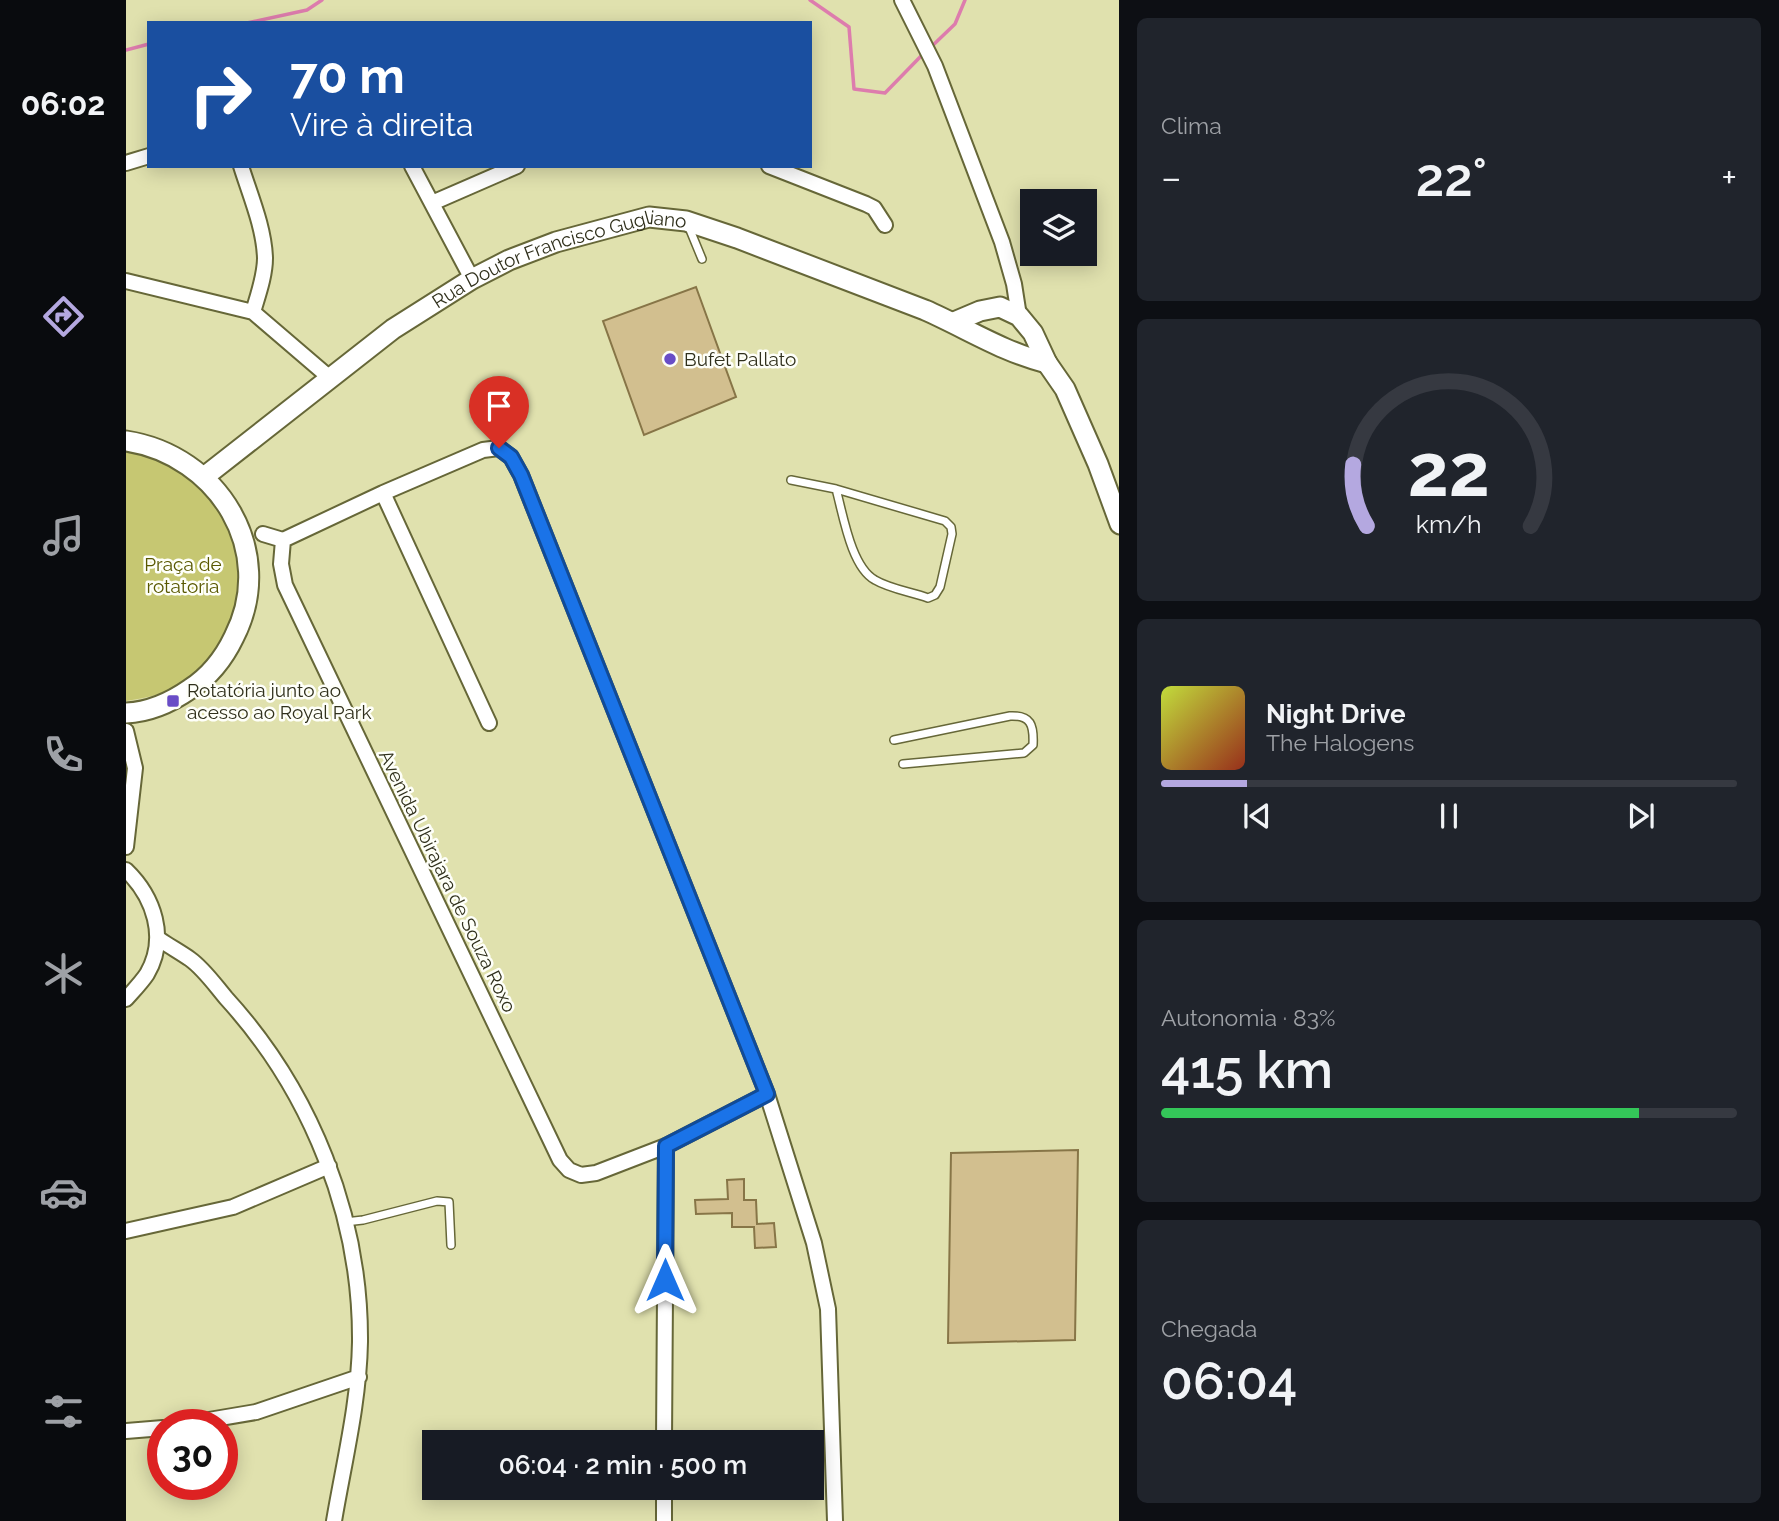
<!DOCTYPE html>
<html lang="pt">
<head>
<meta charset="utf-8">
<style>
  body { margin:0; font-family:Raleway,sans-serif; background:#20242c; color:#f1f3f6; height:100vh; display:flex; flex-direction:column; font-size:26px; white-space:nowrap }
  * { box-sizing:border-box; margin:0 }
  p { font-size:23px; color:#9ea1a6 }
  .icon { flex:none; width:38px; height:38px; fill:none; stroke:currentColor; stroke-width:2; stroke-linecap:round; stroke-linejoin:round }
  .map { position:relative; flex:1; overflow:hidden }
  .side { display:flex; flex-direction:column; gap:18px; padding:18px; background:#0d0f14; width:660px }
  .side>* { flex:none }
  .guide { position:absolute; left:21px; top:21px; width:665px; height:147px; border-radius:0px; box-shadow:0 4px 18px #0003; background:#1a4fa0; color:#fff; overflow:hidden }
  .buttons { position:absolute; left:894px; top:189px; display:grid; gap:14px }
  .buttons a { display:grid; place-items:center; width:77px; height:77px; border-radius:0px; background:#171b24; box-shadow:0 4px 18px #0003; font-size:35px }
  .speed { position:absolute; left:21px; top:1409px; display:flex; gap:14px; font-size:35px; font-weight:700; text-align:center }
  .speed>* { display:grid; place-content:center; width:91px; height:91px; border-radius:50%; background:#171b24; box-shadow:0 4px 18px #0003; line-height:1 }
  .speed .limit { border:10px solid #d22; background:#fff; color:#111 }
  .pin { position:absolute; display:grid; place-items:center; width:60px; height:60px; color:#fff; margin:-72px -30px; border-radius:50% 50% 50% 0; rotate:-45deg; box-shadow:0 0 7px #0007 }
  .pin .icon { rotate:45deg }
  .me { position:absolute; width:77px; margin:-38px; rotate:0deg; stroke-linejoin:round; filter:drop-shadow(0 0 5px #0008) }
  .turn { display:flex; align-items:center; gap:24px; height:147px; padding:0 28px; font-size:32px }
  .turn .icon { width:91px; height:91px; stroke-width:2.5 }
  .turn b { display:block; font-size:49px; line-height:60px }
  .big { font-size:52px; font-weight:600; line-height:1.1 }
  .side .tile { flex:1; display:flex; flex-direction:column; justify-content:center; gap:10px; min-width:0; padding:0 24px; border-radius:10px; background:#20242c }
  .side .dial { align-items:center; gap:0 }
  .dial svg { height:182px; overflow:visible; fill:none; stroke:#363941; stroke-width:7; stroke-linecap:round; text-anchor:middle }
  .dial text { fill:#f1f3f6; stroke:none }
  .song { display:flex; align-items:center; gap:21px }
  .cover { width:84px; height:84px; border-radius:10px; background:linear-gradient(135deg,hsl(70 70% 55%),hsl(10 70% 35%)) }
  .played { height:7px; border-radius:4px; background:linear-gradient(90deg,#b4a8e0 15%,#363941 15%) }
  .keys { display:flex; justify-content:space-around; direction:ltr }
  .heat { display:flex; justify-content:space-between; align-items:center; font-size:38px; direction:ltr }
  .charge { height:10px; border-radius:5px; background:linear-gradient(90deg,#34c759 83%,#363941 0) }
  .trip { position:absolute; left:296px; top:1430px; width:402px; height:70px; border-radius:0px; background:#171b24; box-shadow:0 4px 18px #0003; font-weight:600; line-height:70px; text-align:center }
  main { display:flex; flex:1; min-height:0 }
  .menu { display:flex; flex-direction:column; width:126px; justify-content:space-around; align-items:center; background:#090b0e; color:#9ea1a6 }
  .menu .icon { width:49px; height:49px }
  .menu .on { color:#b4a8e0 }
  .menu b { font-size:32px; color:#f1f3f6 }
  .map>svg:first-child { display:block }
  .green { fill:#c6c772 }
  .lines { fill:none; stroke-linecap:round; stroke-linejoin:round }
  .stream { stroke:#dd7cad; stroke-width:3.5 }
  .building { fill:#d2bf8f; stroke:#877547; stroke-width:2 }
  .lane-casing { stroke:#666738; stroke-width:10 }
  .street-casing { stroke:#666738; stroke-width:18 }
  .secondary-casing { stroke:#666738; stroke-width:23 }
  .lane { stroke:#fff; stroke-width:7 }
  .street { stroke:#fff; stroke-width:14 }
  .secondary { stroke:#fff; stroke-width:19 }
  .route-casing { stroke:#114b97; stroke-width:18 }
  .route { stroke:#1a73e8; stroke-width:12 }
  .poi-dot { fill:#694dc6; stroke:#fefff9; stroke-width:2.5 }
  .labels { text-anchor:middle; stroke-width:5; stroke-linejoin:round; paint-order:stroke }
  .street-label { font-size:19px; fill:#30301c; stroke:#fefff9 }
  .poi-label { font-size:19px; fill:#30301c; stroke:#fefff9; text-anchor:start }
  .park-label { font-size:19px; fill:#595800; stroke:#fefff9 }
</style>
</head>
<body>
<main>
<nav class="menu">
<b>06:02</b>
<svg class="icon on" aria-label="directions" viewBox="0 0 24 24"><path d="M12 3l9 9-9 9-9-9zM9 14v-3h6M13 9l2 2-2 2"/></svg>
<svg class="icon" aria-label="music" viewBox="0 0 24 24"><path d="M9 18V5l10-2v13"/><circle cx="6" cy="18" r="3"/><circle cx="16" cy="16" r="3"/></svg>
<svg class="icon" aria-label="phone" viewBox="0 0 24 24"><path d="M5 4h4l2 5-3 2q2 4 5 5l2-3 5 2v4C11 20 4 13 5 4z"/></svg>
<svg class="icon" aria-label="climate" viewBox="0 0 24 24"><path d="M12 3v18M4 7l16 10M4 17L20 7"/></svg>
<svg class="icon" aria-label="car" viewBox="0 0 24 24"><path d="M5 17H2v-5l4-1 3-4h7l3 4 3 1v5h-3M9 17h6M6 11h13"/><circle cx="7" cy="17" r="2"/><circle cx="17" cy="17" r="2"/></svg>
<svg class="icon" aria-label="filters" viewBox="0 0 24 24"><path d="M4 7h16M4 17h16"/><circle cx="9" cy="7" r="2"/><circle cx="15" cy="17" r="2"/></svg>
</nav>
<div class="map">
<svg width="994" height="1521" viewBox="0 0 994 1521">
  <rect width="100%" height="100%" fill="#e0e1ae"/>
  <!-- green -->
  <path class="green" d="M0,452C93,460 147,569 93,647C83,661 71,675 55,684C38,694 20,698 0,701Z"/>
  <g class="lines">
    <!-- stream -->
    <path class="stream" d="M684,0L723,27L728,89L759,93L798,53
      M121,23L181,10L196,0
      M804,48L829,24L839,0
      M0,50L23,44"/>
  </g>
  <!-- building -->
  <path class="building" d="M570,287L610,397L518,435L477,321Z
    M952,1150L949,1340L822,1343L825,1153Z
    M618,1179V1200H630L631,1224L648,1223L650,1247L629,1248L628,1227H606V1213L570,1214L569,1200L602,1199L601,1180Z"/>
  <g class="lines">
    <defs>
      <path id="lane" d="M562,225L576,259
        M665,480L710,489L819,521L825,527L826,534L814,587L809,595L802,598C786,592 764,589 749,580C725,567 717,514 710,489
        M768,740L884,716C905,715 908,725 907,745L898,753L777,764
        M219,1222L237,1220L311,1201L323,1202L325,1245"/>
      <path id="street" d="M776,0L809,66L876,242L888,284L893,316
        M0,163L23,156
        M115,166C124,195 138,227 139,258C139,276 132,295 127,312
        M286,166L346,279
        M643,166L740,204L748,208L759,225
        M306,203L391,166
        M0,281L127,312L204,378
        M257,493L363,723
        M137,534L157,540L257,493L357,450L373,448L385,457L395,475L641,1094L688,1243L702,1309L709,1521
        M157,540L155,564L159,585L434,1160L443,1170L455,1175L470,1173L540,1146L641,1094
        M0,731L9,768L0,847
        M0,870C28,897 42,938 21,974C15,983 7,991 0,999
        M33,939C43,946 54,952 64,959C78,969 89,985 100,998C185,1091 235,1216 234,1342C233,1402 218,1462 208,1521
        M0,1231L107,1207L203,1166
        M59,1424L130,1412L233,1377
        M0,1431L37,1428
        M538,1442L540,1146
        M538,1521V1488"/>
      <g id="secondary">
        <path d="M828,322L854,311L874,307L893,316L907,333L921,363L939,389L972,464L994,524"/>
        <path d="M0,441C92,455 152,551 108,637C98,658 84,676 64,689C44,703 24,712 0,713"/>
        <path id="s1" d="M78,477L267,329L346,279L383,260L430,242L523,217L560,221L611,238L799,310C840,328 877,352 921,363"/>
      </g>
    </defs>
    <!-- lane casing -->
    <use href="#lane" class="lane-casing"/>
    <!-- street casing -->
    <use href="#street" class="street-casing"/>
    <!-- secondary casing -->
    <use href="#secondary" class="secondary-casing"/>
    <!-- lane -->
    <use href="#lane" class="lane"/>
    <!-- street -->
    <use href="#street" class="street"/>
    <!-- secondary -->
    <use href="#secondary" class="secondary"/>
  </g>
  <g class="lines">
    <defs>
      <path id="route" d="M373,448L385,457L395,475L641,1094L540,1146L539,1280"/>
    </defs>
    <!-- route casing -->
    <use href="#route" class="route-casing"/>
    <!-- route -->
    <use href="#route" class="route"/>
  </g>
  <!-- markers -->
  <g class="poi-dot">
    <circle cx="544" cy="359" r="7"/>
    <rect x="40" y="694" width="14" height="14" rx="3.5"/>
  </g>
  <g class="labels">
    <!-- street labels -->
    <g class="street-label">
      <text dy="7" stroke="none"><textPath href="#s1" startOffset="424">Rua Doutor Francisco Gugliano</textPath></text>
      <text transform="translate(322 881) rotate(64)" y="7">Avenida Ubirajara de Souza Roxo</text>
    </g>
    <!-- poi labels -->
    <g class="poi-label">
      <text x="558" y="366">Bufet Pallato</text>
      <text x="61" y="697">Rotatória junto ao<tspan x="61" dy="22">acesso ao Royal Park</tspan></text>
    </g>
    <!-- park labels -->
    <g class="park-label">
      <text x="57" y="571">Praça de<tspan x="57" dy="22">rotatoria</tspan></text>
    </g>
  </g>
</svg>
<div class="buttons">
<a><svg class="icon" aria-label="layers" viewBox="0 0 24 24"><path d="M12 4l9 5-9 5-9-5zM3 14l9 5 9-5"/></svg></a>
</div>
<div class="speed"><div class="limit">30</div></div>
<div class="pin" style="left:373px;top:448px;background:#d93025"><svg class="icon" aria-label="arrive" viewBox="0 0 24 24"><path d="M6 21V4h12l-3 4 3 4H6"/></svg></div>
<svg class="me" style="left:539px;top:1280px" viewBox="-20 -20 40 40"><path d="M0-17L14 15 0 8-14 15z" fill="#1a73e8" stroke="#fff" stroke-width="4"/></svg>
<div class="trip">06:04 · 2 min · 500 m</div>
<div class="guide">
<div class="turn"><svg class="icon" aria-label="right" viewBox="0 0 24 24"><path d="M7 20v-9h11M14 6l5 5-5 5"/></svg><div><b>70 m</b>Vire à direita</div></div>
</div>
</div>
<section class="side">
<div class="tile"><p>Clima</p>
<div class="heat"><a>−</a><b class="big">22°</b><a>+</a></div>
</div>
<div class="tile dial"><svg viewBox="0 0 100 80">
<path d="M14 69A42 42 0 1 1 86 69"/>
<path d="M14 69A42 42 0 0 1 8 42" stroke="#b4a8e0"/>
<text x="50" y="56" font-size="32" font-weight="700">22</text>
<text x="50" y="72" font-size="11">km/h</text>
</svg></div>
<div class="tile">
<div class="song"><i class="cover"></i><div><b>Night Drive</b><p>The Halogens</p></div></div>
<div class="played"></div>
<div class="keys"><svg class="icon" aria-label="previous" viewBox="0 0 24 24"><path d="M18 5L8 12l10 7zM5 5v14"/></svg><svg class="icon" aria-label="pause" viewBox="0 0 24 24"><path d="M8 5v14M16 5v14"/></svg><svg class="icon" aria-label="next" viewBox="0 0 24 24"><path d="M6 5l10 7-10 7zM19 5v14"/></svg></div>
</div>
<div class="tile"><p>Autonomia · 83%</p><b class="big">415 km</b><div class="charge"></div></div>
<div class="tile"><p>Chegada</p><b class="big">06:04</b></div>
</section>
</main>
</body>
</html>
